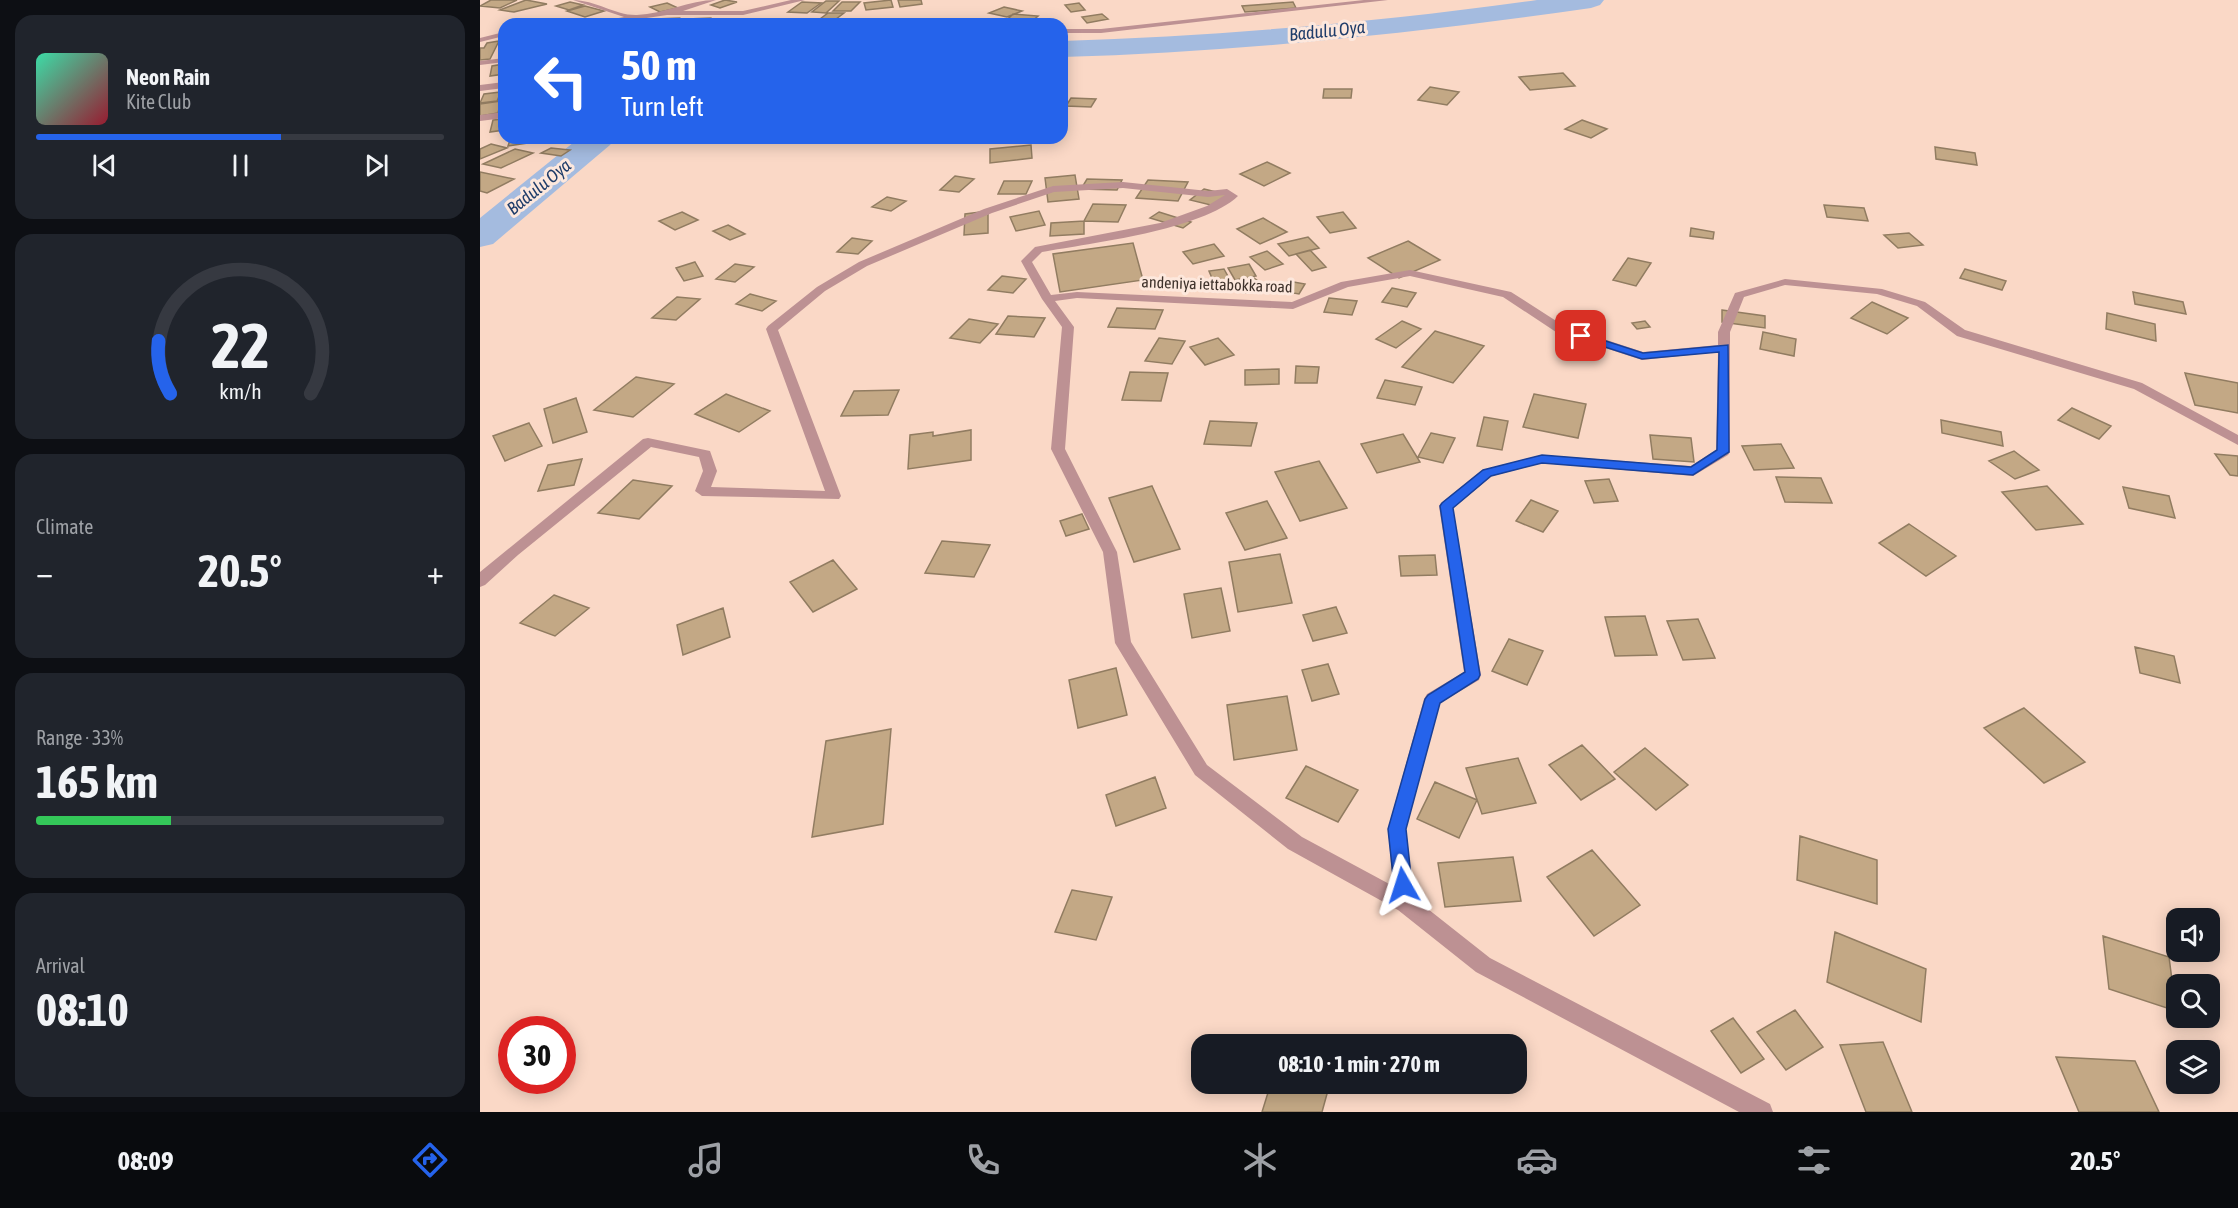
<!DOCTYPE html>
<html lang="en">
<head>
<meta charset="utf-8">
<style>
  body { margin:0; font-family:"Asap Condensed",sans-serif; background:#20242c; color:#f1f3f6; height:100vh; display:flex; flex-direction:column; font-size:22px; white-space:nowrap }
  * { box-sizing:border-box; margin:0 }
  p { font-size:20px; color:#9ea1a6 }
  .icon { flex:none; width:33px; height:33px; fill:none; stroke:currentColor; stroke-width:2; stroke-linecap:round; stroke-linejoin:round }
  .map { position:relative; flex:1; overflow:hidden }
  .drawer { display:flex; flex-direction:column; gap:15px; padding:15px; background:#0d0f14; width:480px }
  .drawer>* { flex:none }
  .top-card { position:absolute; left:18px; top:18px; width:570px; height:126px; border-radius:18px; box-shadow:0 3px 15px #0003; background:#2563eb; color:#fff; overflow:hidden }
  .fabs { position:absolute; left:1686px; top:908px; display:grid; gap:12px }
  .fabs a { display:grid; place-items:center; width:54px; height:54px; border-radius:12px; background:#171b24; box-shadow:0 3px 15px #0003; font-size:30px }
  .speed { position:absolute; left:18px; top:1016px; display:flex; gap:12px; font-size:30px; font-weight:700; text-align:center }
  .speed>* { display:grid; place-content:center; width:78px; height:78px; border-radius:50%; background:#171b24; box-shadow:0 3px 15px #0003; line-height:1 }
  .speed .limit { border:9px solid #d22; background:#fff; color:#111 }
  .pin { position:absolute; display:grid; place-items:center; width:51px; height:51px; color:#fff; margin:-26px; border-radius:12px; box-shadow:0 3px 9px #0006 }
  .me { position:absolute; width:66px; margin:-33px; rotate:354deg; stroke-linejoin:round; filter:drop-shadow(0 0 4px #0008) }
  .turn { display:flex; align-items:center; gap:21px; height:126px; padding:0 24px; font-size:27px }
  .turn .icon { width:78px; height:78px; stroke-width:2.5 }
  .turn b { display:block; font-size:42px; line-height:51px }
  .big { font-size:45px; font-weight:700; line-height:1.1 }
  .drawer .widget { flex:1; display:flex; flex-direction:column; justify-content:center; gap:9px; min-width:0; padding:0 21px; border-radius:18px; background:#20242c }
  .drawer .dial { align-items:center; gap:0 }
  .dial svg { height:156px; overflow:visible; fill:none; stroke:#363941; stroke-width:7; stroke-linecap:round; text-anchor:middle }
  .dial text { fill:#f1f3f6; stroke:none }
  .song { display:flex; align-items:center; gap:18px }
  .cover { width:72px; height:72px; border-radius:9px; background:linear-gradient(135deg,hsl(160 70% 55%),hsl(350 70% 35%)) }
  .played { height:6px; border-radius:3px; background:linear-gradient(90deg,#2563eb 60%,#363941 60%) }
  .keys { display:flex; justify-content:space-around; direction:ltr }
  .heat { display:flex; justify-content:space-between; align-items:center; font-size:33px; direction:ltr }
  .charge { height:9px; border-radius:4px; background:linear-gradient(90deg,#34c759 33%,#363941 0) }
  .trip { position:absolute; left:711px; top:1034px; width:336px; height:60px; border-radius:18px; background:#171b24; box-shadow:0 3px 15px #0003; font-weight:700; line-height:60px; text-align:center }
  .tabs { display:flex; height:96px; justify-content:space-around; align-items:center; background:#090b0e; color:#9ea1a6 }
  .tabs .icon { width:42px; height:42px }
  .tabs .on { color:#2563eb }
  .tabs b { font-size:27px; color:#f1f3f6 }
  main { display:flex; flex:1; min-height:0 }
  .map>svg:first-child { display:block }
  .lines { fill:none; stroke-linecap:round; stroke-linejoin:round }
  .river { fill:#a4bbdf; fill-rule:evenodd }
  .building { fill:#c3a885; stroke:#917c61; stroke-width:1.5 }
  .street { fill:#bd9193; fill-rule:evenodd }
  .route { fill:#2563eb; stroke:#184099; stroke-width:1.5 }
  .labels { text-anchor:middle; stroke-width:6; stroke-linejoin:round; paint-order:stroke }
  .far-street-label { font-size:16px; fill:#3f322b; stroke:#fde8dd }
  .far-water-label { font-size:18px; font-style:italic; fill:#1f3d6a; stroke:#fde8dd }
</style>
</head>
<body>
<main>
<section class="drawer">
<div class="widget">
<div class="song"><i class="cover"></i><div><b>Neon Rain</b><p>Kite Club</p></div></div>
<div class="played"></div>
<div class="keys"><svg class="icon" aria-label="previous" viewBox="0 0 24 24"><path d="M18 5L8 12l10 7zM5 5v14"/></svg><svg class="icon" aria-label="pause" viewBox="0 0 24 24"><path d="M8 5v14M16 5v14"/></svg><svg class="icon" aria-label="next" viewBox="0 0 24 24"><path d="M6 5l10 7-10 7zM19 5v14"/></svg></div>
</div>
<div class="widget dial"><svg viewBox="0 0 100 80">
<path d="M14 69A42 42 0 1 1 86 69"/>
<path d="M14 69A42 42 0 0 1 8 42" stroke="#2563eb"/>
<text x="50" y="56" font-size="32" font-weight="700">22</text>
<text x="50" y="72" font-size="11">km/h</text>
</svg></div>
<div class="widget"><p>Climate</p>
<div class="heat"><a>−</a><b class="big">20.5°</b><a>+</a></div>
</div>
<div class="widget"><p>Range · 33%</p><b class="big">165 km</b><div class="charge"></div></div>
<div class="widget"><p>Arrival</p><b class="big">08:10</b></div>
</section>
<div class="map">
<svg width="1758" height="1112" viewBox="0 0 1758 1112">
  <rect width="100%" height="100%" fill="#fad8c6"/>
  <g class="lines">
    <!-- river -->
    <path class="river" d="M1057,0H1124L1120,5L1111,8C936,33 759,52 582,57V41C740,36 900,22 1057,0Z
      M99,138H135L130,145L13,244L0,247V218Z"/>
  </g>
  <!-- building -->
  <path class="building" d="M11,0H37L20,8L0,6Z
    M46,0L67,4L34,12L20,10Z
    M245,0L257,2L240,8L231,5Z
    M411,0L413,7L386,10L384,3Z
    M418,0H441L442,4L420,7Z
    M346,1H359L346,13L332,12Z
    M90,2L103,5L89,10L76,6Z
    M322,2L341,3L327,13L308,12Z
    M362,2H380L371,11H353Z
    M813,2L816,8L765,12L762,6Z
    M187,3L198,8L180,12L170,7Z
    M599,3L605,10L591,12L585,5Z
    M105,6L124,11L105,17L87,11Z
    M524,7L542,11L527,17L509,13Z
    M348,13H364L356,19H340Z
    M533,14L558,16L551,22L527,20Z
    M622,14L628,19L607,23L602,17Z
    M199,18L193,24H170L175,19Z
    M230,18L223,24H200L207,19Z
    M64,19L61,24H30L31,22Z
    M19,41L10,59L0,60V48H4L7,43Z
    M24,64V74L10,76L12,66Z
    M1083,73L1095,86L1050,90L1039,77Z
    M950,87L979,92L967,105L938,100Z
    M844,89H872L871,98H843Z
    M21,92L17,101L0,103L4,94Z
    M591,98L616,99L611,107L586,106Z
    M21,101L18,113L0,116V104Z
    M24,119V130L10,132L13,120Z
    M1102,120L1127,129L1111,138L1085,129Z
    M45,138H55L54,142L28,146L30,140Z
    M11,144L27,148L0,159V149Z
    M551,145L552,158L510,163V149Z
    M1455,147L1495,153L1497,165L1456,159Z
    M71,148L90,150L81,156L61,153Z
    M35,149L53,153L21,168L3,164Z
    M787,162L810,173L784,186L760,174Z
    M0,172L34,179L7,193L0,191Z
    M595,175L599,199L568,202L565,178Z
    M475,176L494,179L479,192L460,190Z
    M607,179L642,180L637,190L601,189Z
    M668,180L708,182L698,201L656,198Z
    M524,181H552L546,194H518Z
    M724,189L753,196L739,207L710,200Z
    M407,197L426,201L411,211L392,207Z
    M613,204L646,205L638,222L604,221Z
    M1344,205L1384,208L1388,221L1347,217Z
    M508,211V233L484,235L485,214Z
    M559,211L565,225L536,231L530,217Z
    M202,212L218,220L195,230L179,221Z
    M679,212L711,222L703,228L670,218Z
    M863,212L876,228L850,233L837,217Z
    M783,218L807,232L780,244L757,229Z
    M604,221V234L570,236L571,223Z
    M248,225L265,234L250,240L233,231Z
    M1211,228L1234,232L1233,239L1210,236Z
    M1429,233L1443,245L1418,248L1404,235Z
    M828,237L839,248L809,256L798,244Z
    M372,238L392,241L378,254L357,252Z
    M928,241L960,260L919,278L888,258Z
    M653,243L663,280L580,292L573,254Z
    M734,244L744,256L713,264L703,252Z
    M830,250L846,267L832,271L816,254Z
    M787,251L803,264L785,270L770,257Z
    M1148,258L1171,263L1156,286L1133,280Z
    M215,262L223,276L204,281L196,268Z
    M255,264L274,267L255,282L236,279Z
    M769,264L776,276L755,280L748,268Z
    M744,269L750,280L734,283L729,271Z
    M1485,269L1526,281L1522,290L1480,278Z
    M522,276L546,279L533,293L508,290Z
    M774,278L785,286L766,293L756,285Z
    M808,281L825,284L819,294L802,291Z
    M912,288L936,293L927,307L902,302Z
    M1653,292L1703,302L1706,314L1655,304Z
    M270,294L296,301L282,311L256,304Z
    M197,297L220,299L196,320L172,318Z
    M849,298L877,301L872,315L844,312Z
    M1392,302L1428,318L1407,334L1371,318Z
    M637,308L683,310L675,329L628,327Z
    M1242,310L1285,316V328L1242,322Z
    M1627,313L1675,324L1676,341L1626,329Z
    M528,316L565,318L554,337L516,334Z
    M489,319L518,324L500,343L470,338Z
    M922,321L941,329L916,348L896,339Z
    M1165,321L1170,327L1157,329L1152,323Z
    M955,331L1004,346L973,383L922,367Z
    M1283,332L1316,339L1314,356L1280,349Z
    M679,338L705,341L692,364L665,361Z
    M738,338L754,355L725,365L710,347Z
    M816,366L839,367L837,383H815Z
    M799,369V384L765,385V370Z
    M650,372L688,373L681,401L642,400Z
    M1705,373L1758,383V413L1715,405Z
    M156,377L194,384L153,417L114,410Z
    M905,380L942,387L935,405L897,398Z
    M419,390L408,415L361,416L374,391Z
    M246,394L290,411L259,432L215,414Z
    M1054,394L1106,404L1098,438L1043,427Z
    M96,398L107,432L73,443L64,409Z
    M1592,408L1631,426L1619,439L1578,420Z
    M1004,417L1028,421L1022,450L997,446Z
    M1461,420L1521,432L1523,446L1462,433Z
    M730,421L777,423L771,446L724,444Z
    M49,423L62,446L25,461L13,436Z
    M491,430V460L428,469L430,435L453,432V436Z
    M951,433L975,438L963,463L938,457Z
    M923,434L940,462L897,473L881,444Z
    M1170,435L1211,438L1214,462L1173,459Z
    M1301,444L1314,468L1274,470L1262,446Z
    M1534,451L1559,470L1535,479L1509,461Z
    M1735,454L1758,456V476L1750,475Z
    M102,459L94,485L58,491L68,465Z
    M839,461L867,508L820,521L795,472Z
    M1296,477L1341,478L1352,503L1305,502Z
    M1129,479L1138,501L1114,503L1105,481Z
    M153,480L192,486L159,519L118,513Z
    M672,486L700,549L654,562L629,498Z
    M1567,486L1603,524L1556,530L1522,492Z
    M1643,487L1689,496L1695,518L1649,508Z
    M1051,500L1078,511L1063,532L1036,521Z
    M787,501L807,538L765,550L746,513Z
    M602,514L609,529L586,536L580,521Z
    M1429,524L1476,556L1446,576L1399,543Z
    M462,541L510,545L494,577L445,573Z
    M800,554L812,603L758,612L749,562Z
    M955,555L957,575L921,576L919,556Z
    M353,560L377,589L333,612L310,582Z
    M741,588L750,631L712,638L704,594Z
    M74,595L109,608L75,636L40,623Z
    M856,607L867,633L833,641L823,615Z
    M243,608L250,637L203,655L197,625Z
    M1165,616L1177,655L1135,656L1125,617Z
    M1218,619L1235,658L1203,660L1187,621Z
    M1029,639L1063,651L1047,685L1012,671Z
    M1655,647L1694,656L1700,683L1660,673Z
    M848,664L859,694L832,701L822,670Z
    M636,668L647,715L598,728L589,680Z
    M807,696L817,750L754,760L747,705Z
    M1544,708L1605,762L1564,783L1504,728Z
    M411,729L403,824L332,837L346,741Z
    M1102,745L1135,779L1101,800L1069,765Z
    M1165,748L1208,785L1176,810L1134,772Z
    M1038,758L1056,803L1002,814L986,768Z
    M826,766L878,790L858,822L806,798Z
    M675,777L686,808L636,826L626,795Z
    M955,782L997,800L979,838L937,819Z
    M1320,836L1397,860V904L1317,880Z
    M1112,850L1160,905L1114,936L1067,877Z
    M1033,857L1041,901L965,907L958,863Z
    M592,890L632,897L616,940L575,932Z
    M1355,932L1446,969L1441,1022L1347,982Z
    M1623,936L1689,957L1696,1011L1629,989Z
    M1315,1010L1343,1047L1306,1070L1277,1032Z
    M1253,1018L1284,1059L1261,1073L1231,1031Z
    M1403,1042L1432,1112H1386L1360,1045Z
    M1576,1057L1655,1061L1679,1112H1599Z
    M791,1083H850L842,1112H782Z"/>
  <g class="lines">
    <!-- street -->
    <path class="street" d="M93,0C115,0 137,16 157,15C184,14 209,0 236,0L203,11H263L311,0H325L263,15H187L126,24H106L144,17Z
      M884,0H908L621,33H582V29H621Z
      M24,32V36L0,42V38Z
      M24,58V62L0,65V61Z
      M24,82V88L0,91V85Z
      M24,112V118L0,121V115Z
      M643,182L728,191L747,189L758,196C722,230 612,243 562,252L552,262L571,295L597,292L812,302L861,282L930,270L1031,292L1084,326L1163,352L1238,345V332L1255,293L1305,279L1402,289L1445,302L1485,330L1662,383L1758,435V445L1654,389L1477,336L1437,306L1397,294L1305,285L1264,297L1250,332V452L1248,455L1213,476L1062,463L1012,476L973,508L1001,675L999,680L960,703L926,829L934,898L1010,958L1290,1104L1293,1112H1259L996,972L918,910L808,849L715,775L635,643L623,552L571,449L582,327L562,299L541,261L555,247L680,223L727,206L745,195L728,197L643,188L574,192L512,213L387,266L345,291L298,330L361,496L359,499L222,496L215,491L223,471L219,457L171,447L38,555L5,585L0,587V572L163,439L168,438L230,451L237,471L231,487L345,491L286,329L288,326L337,287L379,262L504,209L573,186ZM930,276L1023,297L1076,332L1162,360L1238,352L1236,450L1211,466L1062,455L1002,470L961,503L959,506L984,672L947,694L944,699L908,829L913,886L822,837L727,765L651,642L637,552L585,449L594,327L575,301L597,298L813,309L868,287Z"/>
  </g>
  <!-- route -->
  <path class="route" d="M1101,333L1163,353L1248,345L1249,452L1213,475L1062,463L1011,476L973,508L1000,675L998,679L960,703L926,829L932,885L929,891L923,893L917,891L914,885L908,829L945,699L948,695L985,672L960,506L962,503L1003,470L1062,455L1211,467L1237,450L1239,352L1162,359L1097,338V334Z"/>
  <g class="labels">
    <!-- far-street labels -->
    <g class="far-street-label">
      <text transform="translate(737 284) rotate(2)" y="6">andeniya iettabokka road</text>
    </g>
    <!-- far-water labels -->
    <g class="far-water-label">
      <text transform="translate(847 31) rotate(-6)" y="6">Badulu Oya</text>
      <text transform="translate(59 187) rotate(-39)" y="6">Badulu Oya</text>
    </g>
  </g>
</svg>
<div class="fabs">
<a><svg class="icon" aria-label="sound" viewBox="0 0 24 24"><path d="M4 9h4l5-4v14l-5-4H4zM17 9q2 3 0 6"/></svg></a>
<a><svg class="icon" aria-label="search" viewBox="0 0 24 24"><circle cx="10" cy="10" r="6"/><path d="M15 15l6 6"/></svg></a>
<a><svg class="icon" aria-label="layers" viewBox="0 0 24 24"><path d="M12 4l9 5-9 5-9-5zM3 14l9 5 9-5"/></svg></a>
</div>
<div class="speed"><div class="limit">30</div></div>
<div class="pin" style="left:1101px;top:336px;background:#d93025"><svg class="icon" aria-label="arrive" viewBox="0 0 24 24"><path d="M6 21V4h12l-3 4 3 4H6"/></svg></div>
<svg class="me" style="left:923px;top:885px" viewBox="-20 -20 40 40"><path d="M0-17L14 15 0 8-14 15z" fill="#2563eb" stroke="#fff" stroke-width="4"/></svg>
<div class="trip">08:10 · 1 min · 270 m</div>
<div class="top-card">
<div class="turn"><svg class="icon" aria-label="left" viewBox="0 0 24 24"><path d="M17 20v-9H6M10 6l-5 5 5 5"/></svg><div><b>50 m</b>Turn left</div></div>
</div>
</div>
</main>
<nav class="tabs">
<b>08:09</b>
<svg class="icon on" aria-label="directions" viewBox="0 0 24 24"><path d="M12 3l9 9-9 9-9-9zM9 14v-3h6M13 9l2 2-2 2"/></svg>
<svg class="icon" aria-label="music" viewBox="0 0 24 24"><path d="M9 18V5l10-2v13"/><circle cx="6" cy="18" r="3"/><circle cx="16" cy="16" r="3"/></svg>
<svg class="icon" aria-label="phone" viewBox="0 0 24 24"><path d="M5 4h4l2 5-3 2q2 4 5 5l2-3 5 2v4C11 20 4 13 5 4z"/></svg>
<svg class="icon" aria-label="climate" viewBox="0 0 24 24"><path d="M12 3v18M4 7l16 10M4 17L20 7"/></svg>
<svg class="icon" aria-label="car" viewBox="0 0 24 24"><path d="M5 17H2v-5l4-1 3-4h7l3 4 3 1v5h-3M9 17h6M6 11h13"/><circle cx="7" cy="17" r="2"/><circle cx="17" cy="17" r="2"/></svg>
<svg class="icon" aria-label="filters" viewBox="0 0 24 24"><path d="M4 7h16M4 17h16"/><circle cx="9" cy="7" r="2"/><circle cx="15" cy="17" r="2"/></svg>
<b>20.5°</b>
</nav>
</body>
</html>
